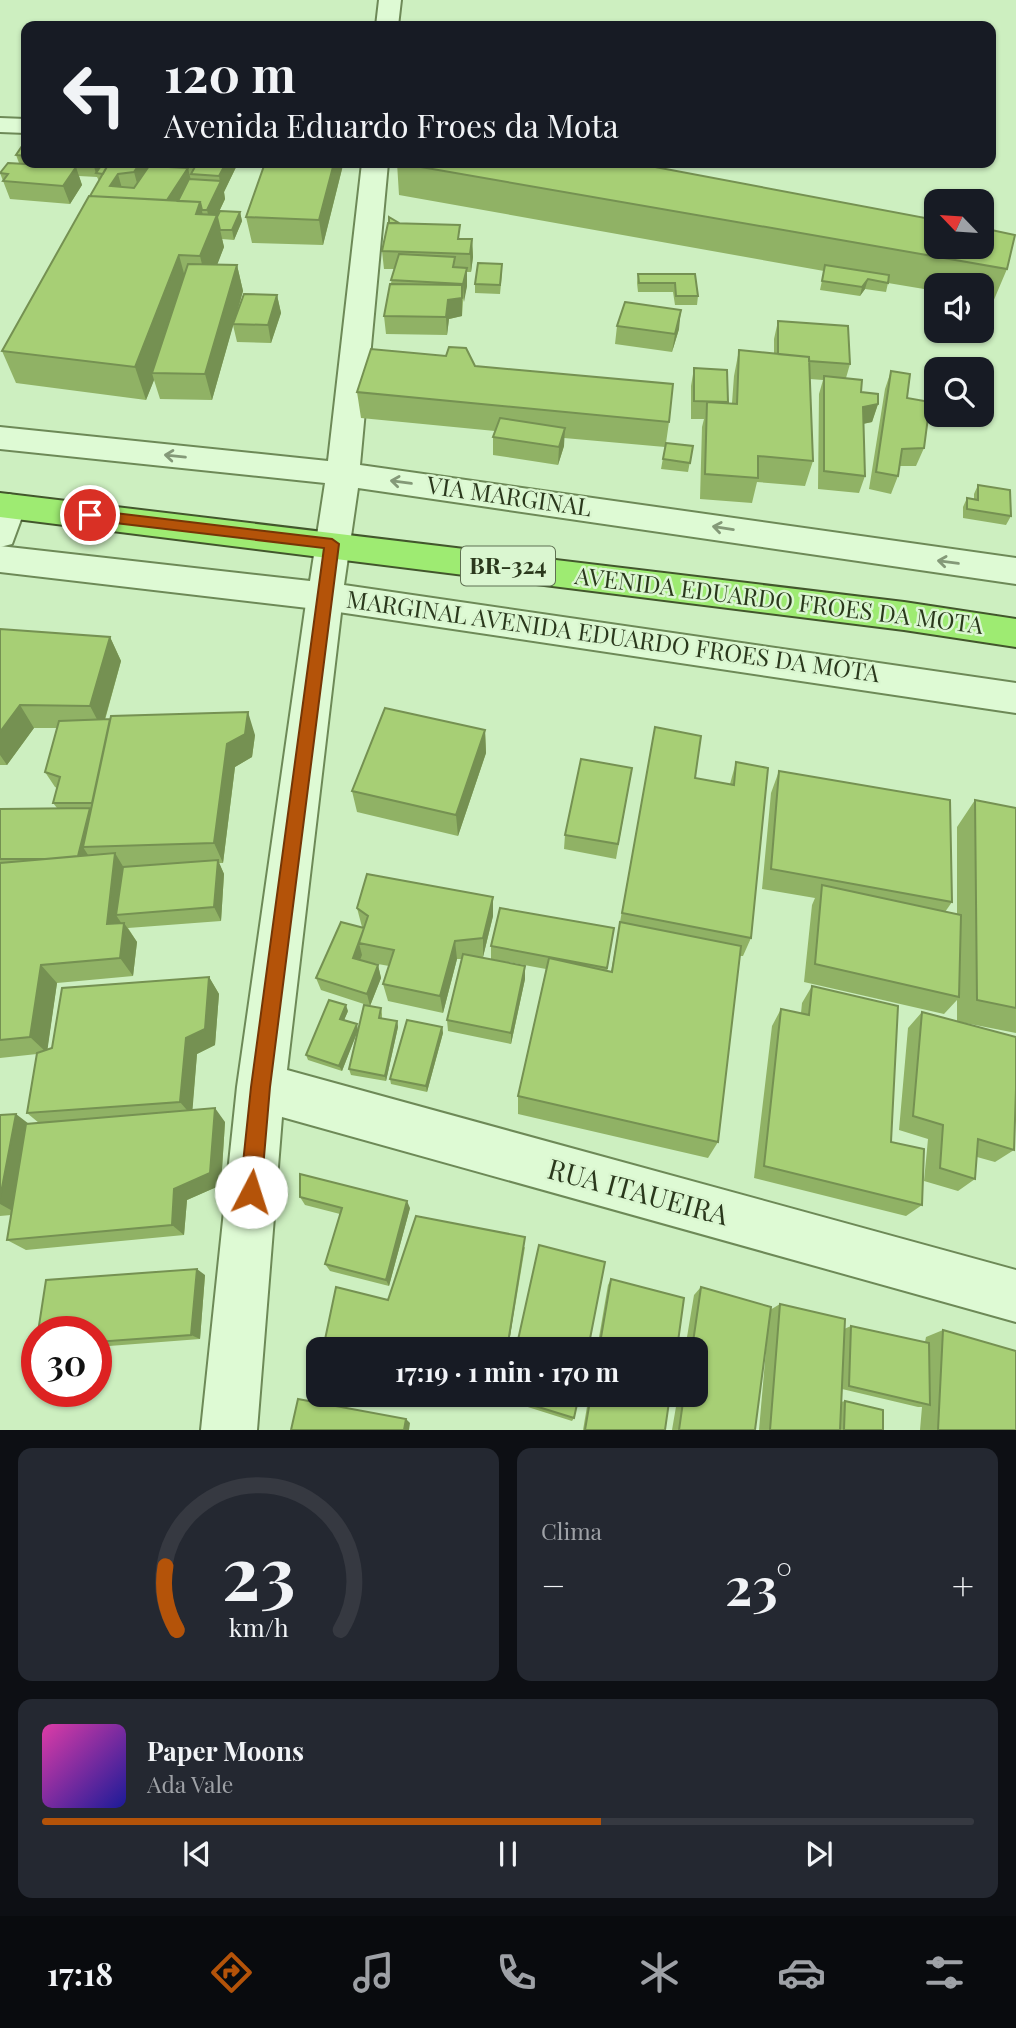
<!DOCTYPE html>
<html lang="pt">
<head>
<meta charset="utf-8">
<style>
  body { margin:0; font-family:"Playfair Display",serif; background:#242831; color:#f1f3f6; height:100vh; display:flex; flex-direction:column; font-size:26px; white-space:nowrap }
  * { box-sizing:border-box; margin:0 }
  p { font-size:23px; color:#9ea1a6 }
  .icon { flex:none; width:38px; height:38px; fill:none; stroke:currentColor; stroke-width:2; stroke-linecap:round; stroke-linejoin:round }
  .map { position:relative; height:1430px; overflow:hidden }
  .panel { display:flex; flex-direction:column; gap:18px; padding:18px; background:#0d0f14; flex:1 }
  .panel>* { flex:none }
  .hud { position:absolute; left:21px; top:21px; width:975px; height:147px; border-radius:14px; box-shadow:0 2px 5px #0004; background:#171b24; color:#f1f3f6; overflow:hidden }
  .needle { width:46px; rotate:295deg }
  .controls { position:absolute; left:924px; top:189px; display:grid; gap:14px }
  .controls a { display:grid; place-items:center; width:70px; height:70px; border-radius:14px; background:#171b24; box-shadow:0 2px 5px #0004; font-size:35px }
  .speed { position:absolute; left:21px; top:1316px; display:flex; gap:14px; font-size:35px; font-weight:700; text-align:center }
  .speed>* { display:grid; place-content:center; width:91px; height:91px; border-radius:50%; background:#171b24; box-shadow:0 2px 5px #0004; line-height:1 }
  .speed .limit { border:10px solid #d22; background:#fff; color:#111 }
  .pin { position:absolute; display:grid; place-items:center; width:60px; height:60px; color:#fff; margin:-30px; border:4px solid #fff; border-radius:50%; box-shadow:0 2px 7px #0007 }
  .me { position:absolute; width:77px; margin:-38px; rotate:5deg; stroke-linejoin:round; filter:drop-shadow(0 0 5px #0008) }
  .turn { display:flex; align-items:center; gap:24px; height:147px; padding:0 28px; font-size:32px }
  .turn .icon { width:91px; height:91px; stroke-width:2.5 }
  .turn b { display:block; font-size:49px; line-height:60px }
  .big { font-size:52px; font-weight:700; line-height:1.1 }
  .panel .tile { flex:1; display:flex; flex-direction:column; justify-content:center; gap:10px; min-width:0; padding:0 24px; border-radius:14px; background:#242831 }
  .panel .dial { align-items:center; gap:0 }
  .dial svg { height:182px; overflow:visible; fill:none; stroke:#363941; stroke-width:7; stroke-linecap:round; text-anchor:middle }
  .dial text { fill:#f1f3f6; stroke:none }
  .song { display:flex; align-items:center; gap:21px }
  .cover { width:84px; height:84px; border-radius:10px; background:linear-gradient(135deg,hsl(320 70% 55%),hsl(240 70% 35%)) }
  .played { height:7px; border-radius:4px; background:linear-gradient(90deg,#b45309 60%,#363941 60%) }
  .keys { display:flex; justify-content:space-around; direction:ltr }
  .heat { display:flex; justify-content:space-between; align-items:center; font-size:38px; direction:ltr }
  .panel .tiles { flex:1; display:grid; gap:18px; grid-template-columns:1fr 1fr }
  .tile:last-child { grid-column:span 2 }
  .trip { position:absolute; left:306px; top:1337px; width:402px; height:70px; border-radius:14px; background:#171b24; box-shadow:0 2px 5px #0004; font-weight:700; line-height:70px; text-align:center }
  .dock { display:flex; height:112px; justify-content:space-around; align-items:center; background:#090b0e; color:#9ea1a6 }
  .dock .icon { width:49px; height:49px }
  .dock .active { color:#b45309 }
  .dock b { font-size:32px; color:#f1f3f6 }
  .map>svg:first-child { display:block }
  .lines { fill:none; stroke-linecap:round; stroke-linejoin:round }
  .minor-casing { stroke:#6d8957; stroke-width:4 }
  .tertiary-casing { stroke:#6d8957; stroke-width:4 }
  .trunk-casing { stroke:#42562c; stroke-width:4 }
  .minor { fill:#defad4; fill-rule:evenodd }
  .tertiary { fill:#defad4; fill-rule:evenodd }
  .trunk { fill:#9eeb72; fill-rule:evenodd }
  .wall { fill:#90b265 }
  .shaded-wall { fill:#759152 }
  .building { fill:#a7cf75; stroke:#759152; stroke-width:2 }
  .oneway { stroke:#849978 }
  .route { fill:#b45309; stroke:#753606; stroke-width:2 }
  .labels { text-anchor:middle; stroke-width:5; stroke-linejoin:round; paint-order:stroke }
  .shield { fill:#daf6d0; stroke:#5f7152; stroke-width:2 }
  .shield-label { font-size:23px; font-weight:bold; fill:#2a381c }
  .street-label { font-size:24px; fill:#2a381c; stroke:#daf6d0 }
  .near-street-label { font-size:28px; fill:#2a381c; stroke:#daf6d0 }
</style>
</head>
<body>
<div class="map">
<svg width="1016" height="1430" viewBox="0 0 1016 1430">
  <rect width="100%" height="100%" fill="#cdefc0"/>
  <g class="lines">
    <defs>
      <path id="minor" d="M0,118L26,119V133L0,132Z
        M9,494L21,498L26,506L12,544L0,547V497Z
        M325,582L338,586L343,596L287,1070L1016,1270V1322L282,1117L257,1430H201L237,1087L307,596L312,586Z"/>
      <path id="tertiary" d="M379,0H401L398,26H376Z
        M362,163H388L360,465L1016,558V584L358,488L344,585L1016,683V713L325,610L0,572V546L310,581L325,483L0,449V427L328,461Z"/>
      <path id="trunk" d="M0,493L904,602L1016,619V647L904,630L0,517Z"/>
    </defs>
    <!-- minor casing -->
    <use href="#minor" class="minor-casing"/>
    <!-- tertiary casing -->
    <use href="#tertiary" class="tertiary-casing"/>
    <!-- trunk casing -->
    <use href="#trunk" class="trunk-casing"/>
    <!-- minor -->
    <use href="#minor" class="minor"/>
    <!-- tertiary -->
    <use href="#tertiary" class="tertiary"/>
    <!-- trunk -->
    <use href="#trunk" class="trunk"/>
  </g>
  <!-- wall -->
  <path class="wall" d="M26,140V163H158L159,167H178L176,163H238L224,192L225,199L217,216L240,212L242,221L234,240L222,239L224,247L217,264L237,265L243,291L237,313L277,295L281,313L271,343L237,342L233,325L212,400L160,399L154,380L146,400L16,383L2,351L99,181L97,177L79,176L82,185L70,204L10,199L0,173L19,163L16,155Z
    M265,163H343V165L323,245L252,243L246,217Z
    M397,163L1007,269L993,302L982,300V285H936V291L888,283L886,292L865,289L860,296L820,290L824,271L399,195Z
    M399,223L461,239H472L473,257L471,272H467V286L463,302L462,316L449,319L447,335L386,334L384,316L394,269H384L382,251Z
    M502,273L500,294L475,293V284Z
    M638,274H695L698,296L697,305H675L673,292H638L637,283Z
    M778,321L850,364L846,378L861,392L878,404L872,422L863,424L865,476L859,493L818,489L819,394L823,380L810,379L813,461L805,486L757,482L752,503L700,499L702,427L704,419H691V386L694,368L728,403H732L734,376L739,350L774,354V339Z
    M617,326L679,329L672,352L615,344Z
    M446,356L475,366L669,422L666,443L693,446L688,472L661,469L665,447L564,438V446L558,465L493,455V437L495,431L361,418L357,392Z
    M891,371L907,398L924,448L916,466H899L898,476L891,494L869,489L885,389Z
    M978,485L1011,516L1006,525L963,518V507L967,498L974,499V494Z
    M0,629L110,637L121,661L105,720L255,735L252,757L235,767L223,863H219L224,874L221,921L128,928L137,942L133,976L57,983L47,1050L209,977L219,994L215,1045L197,1054L192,1110L225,1122L221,1185L187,1200L184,1235L26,1250L7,1240L11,1215L0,1216V1115L29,1124L39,1123L27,1113L37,1054L0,1058V809L57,808L53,803L57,788L55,787L45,772L57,728H34L7,765H0Z
    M655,727L695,778L730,784L736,762L751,938L743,956H740L718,1142L708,1158L518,1114V1096L546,969L491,959V946L614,928L607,971L611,972Z
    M485,730L486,753L458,836L357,812L352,791Z
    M632,768L616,859L564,849L565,835Z
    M779,771L952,902L945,912L957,914V827L975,800L1016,808V1033L960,1022L1014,1150L995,1162L977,1157L975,1179L958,1191L924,1181L928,1139L899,1130L908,1028L922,1012L957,1021V1000L944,1014L804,982L812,905L815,898L762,889L771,793Z
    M357,908L493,916L483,957H478L525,979L511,1044L448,1031L447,1020L462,959H457L443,1013L388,1001L383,984L389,966L367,962L378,965L381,978L370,1006L321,990L316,978L364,928L362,927Z
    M812,986L922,1205L906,1216L754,1178L772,1026L781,1009L801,1013L802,1003Z
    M381,1008L382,1014V1019L397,1021L398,1027L386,1081L351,1075L349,1069L357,1033L342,1071L308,1060L306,1055L348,1011L344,1020L358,1030Z
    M442,1027L443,1033L427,1092L391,1084L390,1079Z
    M300,1197L410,1208L389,1286L330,1271L325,1264L340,1214L305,1205Z
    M525,1247L508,1349H323L388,1300Z
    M205,1275L200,1339L96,1347V1332Z
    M611,1279L677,1349H597L608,1285Z
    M701,1287L770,1310L780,1304L844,1329L851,1326L925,1342L926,1337L943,1330L1016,1430H920L922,1407H918L842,1389L841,1402L845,1401L883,1430H759L767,1338L755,1430H672L678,1395H696V1349H685L694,1295Z
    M506,1395L574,1418L572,1421L506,1400Z
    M589,1395H670L665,1430H583Z"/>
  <!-- shaded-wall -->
  <path class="shaded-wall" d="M93,163H106L96,173L97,177Z
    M140,163H158L159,167L141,198L134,172Z
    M226,163H238L224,192L225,199L217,216L224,247L208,289L200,256L196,214L200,202L207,234L211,228L207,210L220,183L219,176Z
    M334,163H343V165L323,245L319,220Z
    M76,167L82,185L70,204L63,186Z
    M188,168L194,193L184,209L164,204Z
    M118,174L125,199L110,186Z
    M240,212L242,221L234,240L232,230Z
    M472,239L473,257L471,272L470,254Z
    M179,255L188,288L152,373L154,380L146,400L135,367Z
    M237,265L243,291L212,400L205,374Z
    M467,268V286L464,302L463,284Z
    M868,279L865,289L860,296L862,287Z
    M462,285V316L449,319L447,335L446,317L448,300Z
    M277,295L281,313L271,343L268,325Z
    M681,310L679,329L672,352L675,334Z
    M878,404L872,422L857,425L863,407Z
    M565,428L564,446L558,465L559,447Z
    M110,637L121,661L102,729L90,706Z
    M20,705L34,728L7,765L0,755V732Z
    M248,712L255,735L252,757L235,767L223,863L214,843L227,744Z
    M485,730L486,753L458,836L456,815Z
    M90,808L98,823L83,847L90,858H77Z
    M115,853L127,873L116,915L122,924H107Z
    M218,860L224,874L221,921L214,907Z
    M493,897V916L483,957V938Z
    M124,923L137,942L133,976L120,958Z
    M365,929L359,943L362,955L356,970L353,958Z
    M455,941L457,959L443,1013L440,996Z
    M41,965L57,983L47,1053L30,1037Z
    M378,965L381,978L370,1006L367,994Z
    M525,966V979L511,1044V1033Z
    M209,977L219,994L215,1045L197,1054L192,1116L180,1102L186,1038Z
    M346,1005L348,1011L342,1025L340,1019Z
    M397,1021L398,1027L386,1081L385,1076Z
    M357,1024L358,1030L342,1071L339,1066Z
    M442,1027L443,1033L427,1092L426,1086Z
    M215,1108L225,1122L221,1185L187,1200L184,1235L172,1225L174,1189Z
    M16,1114L33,1127L18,1214L0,1204V1198Z
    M407,1201L410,1208L389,1286L386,1280Z
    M525,1237L508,1349H507Z
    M197,1269L205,1275L200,1339L191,1335Z
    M406,1419L410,1423L409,1430H404Z"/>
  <!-- building -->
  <path class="building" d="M26,140V156L16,155Z
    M8,163L76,167L63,186L3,181L8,174L0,173Z
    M103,163H109L103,174L96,173Z
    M109,163H140L134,172L118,174L110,186L134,188L149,166L188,168L167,200L90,196Z
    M197,163H226L219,176L191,174Z
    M265,163H334L319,220L246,217Z
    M398,163H634L936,220V247H982V228L1015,235L1007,269Z
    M189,179L221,181L207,210H202L200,202L178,201Z
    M89,196L200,202L196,214L217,215L200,256L179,255L135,367L2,351Z
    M220,211L240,212L232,230H220L217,217Z
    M389,217L399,223H389Z
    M388,223L460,225L458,239H472L470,254L382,251Z
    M399,254L455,257L453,267L467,268L463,284L391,280Z
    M478,263L502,264L500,285L475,284Z
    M188,264L237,265L205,374L152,373Z
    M825,265L889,275L888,283L868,279L862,287L822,281Z
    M638,274H695L698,296H676L675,283H639Z
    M390,284L462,285V298L448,300L446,317L384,316Z
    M244,294L277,295L268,325L233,324Z
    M625,302L681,310L675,334L617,326Z
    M778,321L848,326L850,364L809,361V357L778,354Z
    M449,347L466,348L475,366L673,384L669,422L357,392L371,349L446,356Z
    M739,350L809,357L813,461L758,456V478L705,474L707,402L737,404Z
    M694,368L727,370L728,402L694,401Z
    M891,371L910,374L907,398L930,402L924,448L902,449L898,476L876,472Z
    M824,376L862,380L861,392L878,394V404L863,407L865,476L824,471Z
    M500,418L565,428L559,447L493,437Z
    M666,443L693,446L690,463L663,459Z
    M978,485L1010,490L1011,516L967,509V498L978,500Z
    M0,629L110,637L90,706L20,705L0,732Z
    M385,708L485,730L456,815L352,791Z
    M248,712L245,734L227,744L214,843L83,847L111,716Z
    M110,719L92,803H53L60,777L45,772L59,721Z
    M655,727L701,736L695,778L734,785L736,762L768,768L751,938L622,913Z
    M581,759L632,768L618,844L565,835Z
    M779,771L950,800L952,902L771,869Z
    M975,800L1016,808V1008L977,1000Z
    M90,808L78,856L45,859H0V809Z
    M115,853L107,924L124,923L120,958L41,965L30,1037L0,1040V863Z
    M218,860L214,907L116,915L123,867Z
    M367,874L493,897L483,938L455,941L440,996L383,984L394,950L359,943L368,916L357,908Z
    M822,885L961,915L959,997L815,964Z
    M500,908L614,928L607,968L491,946Z
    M341,922L364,928L353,958L378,965L367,994L316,978Z
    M620,922L741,946L718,1142L518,1096L549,958L612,972Z
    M463,954L525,966L511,1033L447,1020Z
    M209,977L205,1029L186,1038L180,1102L27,1113L37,1053L52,1048L62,988Z
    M812,986L898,1006L891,1142L924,1149L922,1205L764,1166L781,1009L809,1015Z
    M329,1000L346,1005L340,1019L357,1024L339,1066L306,1055Z
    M364,1005L381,1008L379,1018L397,1021L385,1076L349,1069Z
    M922,1012L1016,1037V1089L1014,1150L978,1139L975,1179L940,1168L943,1125L913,1116Z
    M407,1020L442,1027L426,1086L390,1079Z
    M215,1108L210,1173L174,1189L172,1225L7,1240L26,1124Z
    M16,1114L0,1198V1115Z
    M300,1174L407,1201L386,1280L325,1264L342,1208L300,1197Z
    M416,1216L525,1237L507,1349H426L403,1345L400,1349H323L336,1287L388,1300Z
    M539,1245L605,1262L588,1349H516Z
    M197,1269L191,1335L96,1342V1332H38L46,1280Z
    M611,1279L684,1298L677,1349H599Z
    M701,1287L771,1307L755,1430H679L684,1395H696V1349H692Z
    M780,1304L845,1319L840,1430H770Z
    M851,1326L929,1343L930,1405L849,1386Z
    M943,1330L1016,1351V1430H938Z
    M506,1395H579L574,1418L506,1397Z
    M591,1395H670L665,1430H585Z
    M298,1399L406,1419L404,1430H291Z
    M845,1401L883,1410V1430H844Z"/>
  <!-- one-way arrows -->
  <defs><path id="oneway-shaft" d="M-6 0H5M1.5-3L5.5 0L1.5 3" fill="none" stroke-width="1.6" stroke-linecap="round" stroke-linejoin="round" transform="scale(1.75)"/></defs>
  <g class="oneway">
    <use href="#oneway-shaft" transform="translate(175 456) rotate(-174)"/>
    <use href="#oneway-shaft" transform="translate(401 482) rotate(-172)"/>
    <use href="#oneway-shaft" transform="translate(723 528) rotate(-171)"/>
    <use href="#oneway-shaft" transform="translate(948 562) rotate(-172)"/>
  </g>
  <!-- route -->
  <path class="route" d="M90,510L332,539L339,544L270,1087L261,1192L258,1200L251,1203L243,1200L240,1192L251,1087L324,548L90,520L83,515Z"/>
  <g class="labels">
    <!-- shield labels -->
    <rect class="shield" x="461" y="546.5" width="94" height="39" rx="5"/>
    <g class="shield-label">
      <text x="508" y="574">BR-324</text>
    </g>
    <!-- street labels -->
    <g class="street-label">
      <text transform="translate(509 497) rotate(8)" y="8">VIA MARGINAL</text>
      <text transform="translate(779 601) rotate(7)" y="8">AVENIDA EDUARDO FROES DA MOTA</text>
      <text transform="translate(613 637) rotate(8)" y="8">MARGINAL AVENIDA EDUARDO FROES DA MOTA</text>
    </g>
    <!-- near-street labels -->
    <g class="near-street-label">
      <text transform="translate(638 1192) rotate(15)" y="10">RUA ITAUEIRA</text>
    </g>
  </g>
</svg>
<div class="controls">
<a><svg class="needle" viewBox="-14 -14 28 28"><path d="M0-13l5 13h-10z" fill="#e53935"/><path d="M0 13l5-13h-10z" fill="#9ea1a6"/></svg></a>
<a><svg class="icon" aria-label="sound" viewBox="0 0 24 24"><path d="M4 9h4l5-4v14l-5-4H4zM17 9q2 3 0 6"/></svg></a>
<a><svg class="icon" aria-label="search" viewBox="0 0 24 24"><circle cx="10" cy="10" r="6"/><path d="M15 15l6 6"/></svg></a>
</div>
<div class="speed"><div class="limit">30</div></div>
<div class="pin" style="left:90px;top:515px;background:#d93025"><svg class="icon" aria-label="arrive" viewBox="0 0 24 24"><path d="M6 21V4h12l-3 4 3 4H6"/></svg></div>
<svg class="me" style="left:251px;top:1192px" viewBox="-20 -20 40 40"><circle r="19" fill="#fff"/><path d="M0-13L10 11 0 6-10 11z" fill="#b45309"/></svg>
<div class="trip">17:19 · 1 min · 170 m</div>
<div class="hud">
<div class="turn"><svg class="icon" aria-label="left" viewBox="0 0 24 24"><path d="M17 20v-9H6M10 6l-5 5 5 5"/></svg><div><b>120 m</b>Avenida Eduardo Froes da Mota</div></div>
</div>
</div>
<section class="panel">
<div class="tiles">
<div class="tile dial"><svg viewBox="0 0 100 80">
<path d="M14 69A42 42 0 1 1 86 69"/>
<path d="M14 69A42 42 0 0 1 9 41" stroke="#b45309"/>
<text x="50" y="56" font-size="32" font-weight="700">23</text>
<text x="50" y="72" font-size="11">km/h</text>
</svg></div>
<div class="tile"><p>Clima</p>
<div class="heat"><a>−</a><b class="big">23°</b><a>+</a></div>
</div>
<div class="tile">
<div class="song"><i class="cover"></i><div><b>Paper Moons</b><p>Ada Vale</p></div></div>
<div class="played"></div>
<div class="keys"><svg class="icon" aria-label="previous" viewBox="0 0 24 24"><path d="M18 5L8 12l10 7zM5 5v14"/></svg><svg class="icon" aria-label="pause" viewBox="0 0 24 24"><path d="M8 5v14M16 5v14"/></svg><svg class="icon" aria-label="next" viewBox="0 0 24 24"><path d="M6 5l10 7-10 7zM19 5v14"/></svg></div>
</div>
</div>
</section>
<nav class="dock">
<b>17:18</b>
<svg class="icon active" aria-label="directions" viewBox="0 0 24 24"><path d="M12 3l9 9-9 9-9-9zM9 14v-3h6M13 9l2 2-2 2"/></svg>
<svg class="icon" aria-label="music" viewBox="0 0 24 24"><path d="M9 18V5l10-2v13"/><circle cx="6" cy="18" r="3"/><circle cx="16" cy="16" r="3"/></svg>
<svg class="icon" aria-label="phone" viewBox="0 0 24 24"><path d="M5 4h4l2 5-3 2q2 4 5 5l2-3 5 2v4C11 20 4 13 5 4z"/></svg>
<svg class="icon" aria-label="climate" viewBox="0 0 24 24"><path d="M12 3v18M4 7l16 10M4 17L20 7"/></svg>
<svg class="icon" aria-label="car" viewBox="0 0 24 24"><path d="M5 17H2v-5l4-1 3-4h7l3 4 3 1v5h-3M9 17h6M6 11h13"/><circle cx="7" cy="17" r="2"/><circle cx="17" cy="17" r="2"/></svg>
<svg class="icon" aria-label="filters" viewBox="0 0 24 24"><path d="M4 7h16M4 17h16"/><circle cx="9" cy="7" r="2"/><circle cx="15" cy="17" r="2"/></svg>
</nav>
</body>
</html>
